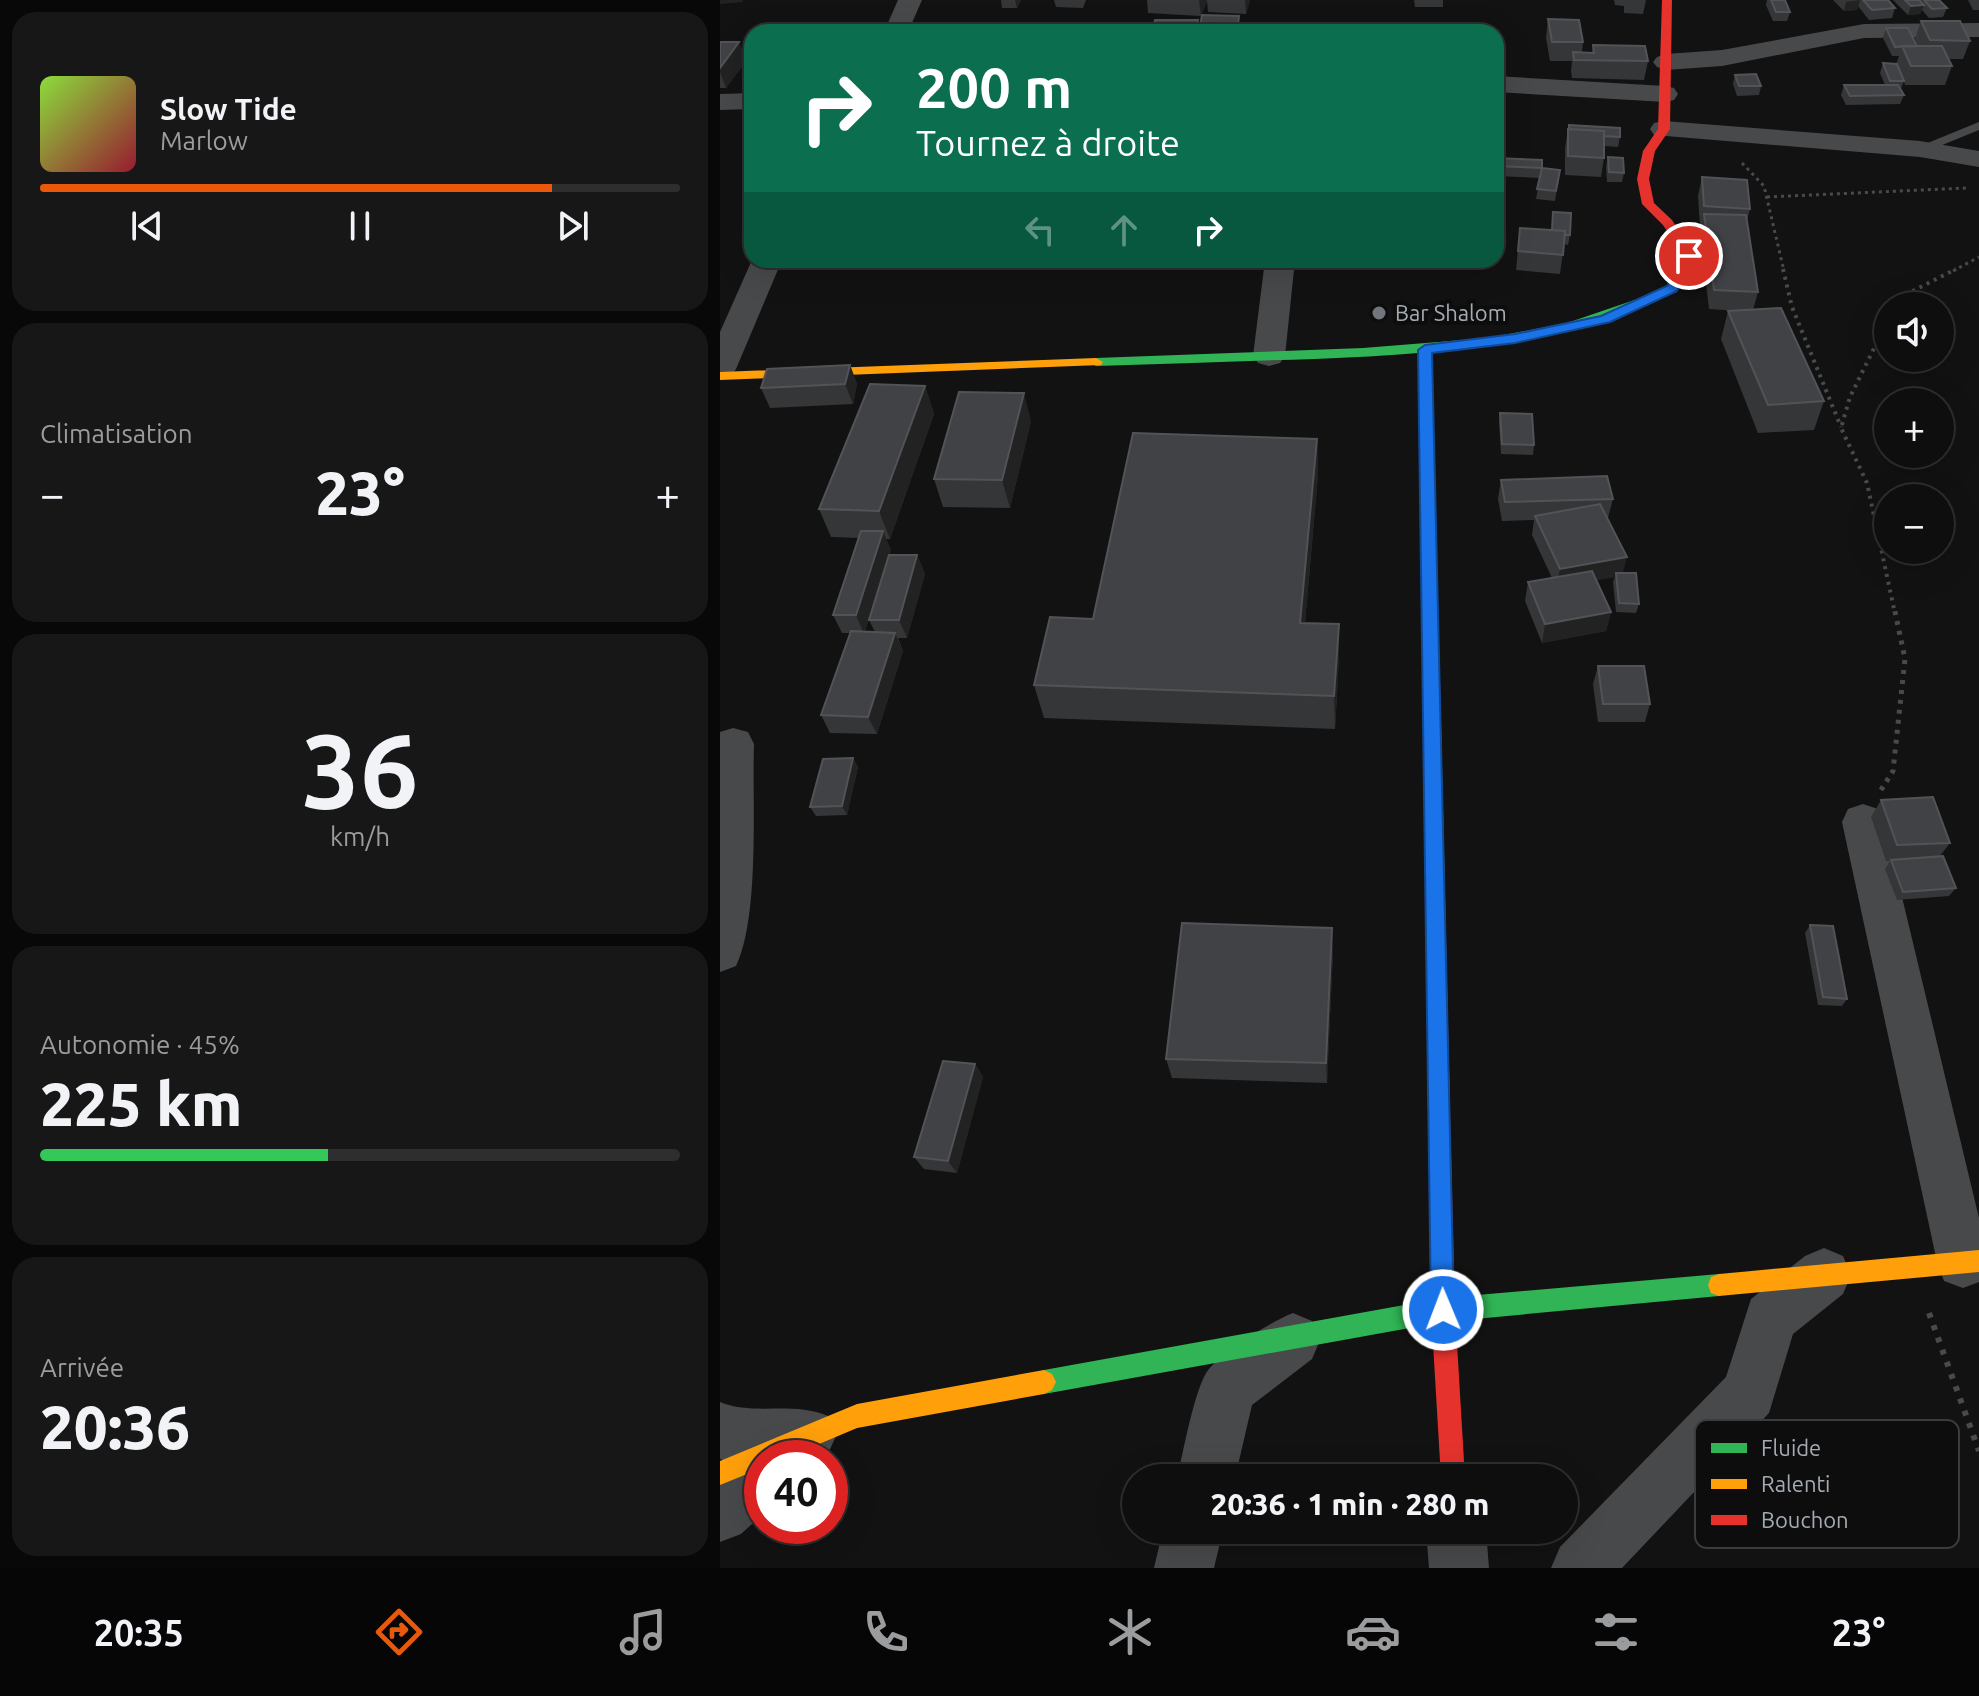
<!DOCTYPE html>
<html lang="fr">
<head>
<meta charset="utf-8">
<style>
  body { margin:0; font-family:Ubuntu,sans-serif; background:#171717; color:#f1f3f6; height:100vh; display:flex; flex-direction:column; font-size:30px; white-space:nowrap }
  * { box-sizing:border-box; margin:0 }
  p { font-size:26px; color:#9b9c9e }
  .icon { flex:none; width:44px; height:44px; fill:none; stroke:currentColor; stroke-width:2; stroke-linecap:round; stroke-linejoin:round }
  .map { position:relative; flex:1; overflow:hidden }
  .sheet { display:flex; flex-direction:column; gap:12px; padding:12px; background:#080808; width:720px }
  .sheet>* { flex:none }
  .top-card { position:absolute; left:24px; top:24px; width:760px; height:244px; border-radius:24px; box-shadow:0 8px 32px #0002,0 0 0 2px #2e2e2e; background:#0b6e4f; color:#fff; overflow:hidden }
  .fabs { position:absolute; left:1154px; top:292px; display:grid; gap:16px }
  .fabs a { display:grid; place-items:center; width:80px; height:80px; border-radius:50%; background:#0e0e0e; box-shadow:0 8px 32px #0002,0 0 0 2px #2e2e2e; font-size:40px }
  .speed { position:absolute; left:24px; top:1440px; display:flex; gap:16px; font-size:40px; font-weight:700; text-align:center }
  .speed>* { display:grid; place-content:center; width:104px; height:104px; border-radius:50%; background:#0e0e0e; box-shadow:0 8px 32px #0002,0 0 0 2px #2e2e2e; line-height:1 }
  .speed .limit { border:12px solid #d22; background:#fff; color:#111 }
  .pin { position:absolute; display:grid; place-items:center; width:68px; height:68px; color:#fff; margin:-34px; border:4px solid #fff; border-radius:50%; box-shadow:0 2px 8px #0007 }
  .me { position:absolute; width:88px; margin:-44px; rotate:359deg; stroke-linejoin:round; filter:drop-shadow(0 0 6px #0008) }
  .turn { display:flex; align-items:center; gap:28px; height:168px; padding:0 40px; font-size:36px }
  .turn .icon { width:104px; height:104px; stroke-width:2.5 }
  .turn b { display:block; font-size:56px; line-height:68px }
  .lanes { display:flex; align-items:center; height:76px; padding:0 40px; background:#0003; justify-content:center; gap:40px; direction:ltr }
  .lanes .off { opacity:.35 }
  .big { font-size:60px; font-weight:800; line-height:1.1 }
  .sheet .card { flex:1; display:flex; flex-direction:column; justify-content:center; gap:12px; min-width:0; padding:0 28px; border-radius:24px; background:#171717 }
  .sheet .dial { align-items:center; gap:0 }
  .dial b { font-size:104px; line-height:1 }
  .song { display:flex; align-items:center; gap:24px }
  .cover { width:96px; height:96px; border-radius:12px; background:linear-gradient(135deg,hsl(90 70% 55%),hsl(350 70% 35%)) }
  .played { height:8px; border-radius:4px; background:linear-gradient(90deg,#ea580c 80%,#2e2e2e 80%) }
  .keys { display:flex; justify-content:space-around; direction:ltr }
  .heat { display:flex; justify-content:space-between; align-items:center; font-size:44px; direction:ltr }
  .charge { height:12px; border-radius:6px; background:linear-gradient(90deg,#34c759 45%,#2e2e2e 0) }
  .trip { position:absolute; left:402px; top:1464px; width:456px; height:80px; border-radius:40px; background:#0e0e0e; box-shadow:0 8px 32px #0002,0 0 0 2px #2e2e2e; font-weight:800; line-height:80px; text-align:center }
  .tabs { display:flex; height:128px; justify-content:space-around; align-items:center; background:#060606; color:#9b9c9e }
  .tabs .icon { width:56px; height:56px }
  .tabs .selected { color:#ea580c }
  .tabs b { font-size:36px; color:#f1f3f6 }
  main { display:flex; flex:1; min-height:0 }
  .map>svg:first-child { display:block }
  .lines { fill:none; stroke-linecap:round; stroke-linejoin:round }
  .path-far3 { stroke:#484a4d; stroke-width:3; stroke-dasharray:3 4; stroke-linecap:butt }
  .path-far2 { stroke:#484a4d; stroke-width:4; stroke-dasharray:3 5; stroke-linecap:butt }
  .path-far1 { stroke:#484a4d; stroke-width:5; stroke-dasharray:4 6; stroke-linecap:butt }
  .path { stroke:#484a4d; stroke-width:6; stroke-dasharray:5 8; stroke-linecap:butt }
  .lane { fill:#47494b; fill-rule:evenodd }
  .street { fill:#47494b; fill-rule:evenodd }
  .fast { fill:#30b455; fill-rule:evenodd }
  .slow { fill:#ff9f0a; fill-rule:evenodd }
  .jam { fill:#e5322d; fill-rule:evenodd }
  .wall { fill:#353637; fill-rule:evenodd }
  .shaded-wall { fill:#222223 }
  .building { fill:#414245; stroke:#515356; stroke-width:2 }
  .route { fill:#1a73e8; stroke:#114b97; stroke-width:2 }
  .poi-dot { fill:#72757b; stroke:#0d0d0e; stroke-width:3 }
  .labels { text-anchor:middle; stroke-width:8; stroke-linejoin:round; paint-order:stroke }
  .far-poi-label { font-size:22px; fill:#a5abb3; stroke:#0d0d0e; text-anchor:start }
  .key { fill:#0d0d0e; stroke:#3b3c40; stroke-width:2 }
  .key-label { font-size:22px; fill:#a5abb3 }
</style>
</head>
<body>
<main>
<section class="sheet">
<div class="card">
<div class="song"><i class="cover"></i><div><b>Slow Tide</b><p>Marlow</p></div></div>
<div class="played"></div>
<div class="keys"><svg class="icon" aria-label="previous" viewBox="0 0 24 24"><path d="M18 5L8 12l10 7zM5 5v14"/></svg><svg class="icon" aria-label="pause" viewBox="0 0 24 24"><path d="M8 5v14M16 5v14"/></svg><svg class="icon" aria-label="next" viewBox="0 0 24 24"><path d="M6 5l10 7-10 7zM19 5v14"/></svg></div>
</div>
<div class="card"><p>Climatisation</p>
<div class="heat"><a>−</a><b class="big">23°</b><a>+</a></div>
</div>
<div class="card dial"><b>36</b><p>km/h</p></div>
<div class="card"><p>Autonomie · 45%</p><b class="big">225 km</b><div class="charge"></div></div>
<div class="card"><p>Arrivée</p><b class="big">20:36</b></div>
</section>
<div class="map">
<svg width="1259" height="1568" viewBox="0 0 1259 1568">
  <rect width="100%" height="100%" fill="#121213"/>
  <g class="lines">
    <!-- path-far3 -->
    <path class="path-far3" d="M1022,163L1044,186L1064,271
      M1047,197L1246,188
      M1233,271L1259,257"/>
    <!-- path-far2 -->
    <path class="path-far2" d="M1063,269L1072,307L1121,427
      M1175,306L1179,298L1236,269
      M1168,320L1130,397L1121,428L1147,483L1174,609"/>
    <!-- path-far1 -->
    <path class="path-far1" d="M1161,790L1173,771L1185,659L1174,607"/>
    <!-- path -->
    <path class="path" d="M1209,1313L1259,1451"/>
    <!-- lane -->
    <path class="lane" d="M1259,122V130L1205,152L1193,149Z"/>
    <!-- street -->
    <path class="street" d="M178,0H202L188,32H164Z
      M1259,23V37L1144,38L1002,66L946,70L937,67L933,62L937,57L946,54L1002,50L1144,24Z
      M776,76L945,86L954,88L958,94L954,100L945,102L776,92Z
      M32,93V109L0,110V94Z
      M944,121L1200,141L1259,151V167L1200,157L934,135L930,129L934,123Z
      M32,260H62L16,369L11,376L0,379V332Z
      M545,260H575L565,356L560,363L549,366L538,363L533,356Z
      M13,728L28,732L34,744C32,804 40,915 16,966L0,972V732Z
      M1143,804L1158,809L1164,822L1259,1218V1282L1243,1288L1224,1281L1217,1262L1122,822L1128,809Z
      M1104,1248L1123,1256L1131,1275L1123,1294L1073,1334L1049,1413L902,1568H831L840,1547L1006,1377L1031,1299L1085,1256Z
      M573,1313L592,1321L600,1340L592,1359L532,1405L515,1478H457C463,1454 475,1385 489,1369C504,1351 552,1321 573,1313Z
      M0,1402C34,1416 73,1401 108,1416L116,1436L106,1458H42V1515L21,1534L0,1542V1474L12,1463L0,1459Z
      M443,1530H503L494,1568H434Z
      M706,1530H766L769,1568H709Z"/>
    <!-- fast -->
    <path class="fast" d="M929,295L936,299L934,302C824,346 712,354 595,359C522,361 449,364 376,366L369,362L376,358L643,348L768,338L847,323Z
      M999,1274L1007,1277L1010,1285L1007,1293L999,1296L723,1322L324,1394L316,1390L312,1382L316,1374L324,1370L723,1298Z"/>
    <!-- slow -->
    <path class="slow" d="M376,358L383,362L381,365L0,380V372Z
      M712,716L721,723L730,1112L727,1119L719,1122L711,1119L708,1112L703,723Z
      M1259,1250V1272L999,1296L991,1293L988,1285L991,1277L999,1274Z
      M324,1370L332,1374L336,1382L332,1390L324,1394L137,1428L66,1458H42V1468L0,1485V1461L137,1404Z"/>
    <!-- jam -->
    <path class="jam" d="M942,0H952L950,129L935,151L929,179L934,203L952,220L975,256L957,292L929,303L922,299L924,296L947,286L963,256L943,225L922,204L917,179L923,151L938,129Z
      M705,346L712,350L721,723L712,730L703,723L698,350Z
      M719,1102L727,1105L730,1112L735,1310L745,1478H721L711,1310L708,1112L711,1105Z"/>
  </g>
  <!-- wall -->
  <path class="wall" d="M281,0H301L297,8H282Z
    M334,0H366L363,8L336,7Z
    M427,0H530L526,14L488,12L487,1L481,16L428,13Z
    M694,0H723V7H695Z
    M894,0H926L923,14L904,13V6L895,5Z
    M1047,0H1065L1070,12L1067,21H1053L1046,5Z
    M1113,0H1168L1175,8L1172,18L1149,20L1138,6L1137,10L1124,11Z
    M1173,0H1219L1227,8L1223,17L1209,18L1202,10L1200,14L1188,15Z
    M1248,0H1259V10H1253Z
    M828,19L863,42L862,52L872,53L873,45L928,61L924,80L852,78L851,71L852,61H830L826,38Z
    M1201,21L1250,41L1243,59H1229L1232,66L1225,85H1185L1184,81L1181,89L1184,95L1180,104L1126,105L1121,95L1124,85H1165L1160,73L1163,63L1176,64L1179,56H1172L1163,38L1166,28L1198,46L1195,39Z
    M0,42H19L26,61L6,88H0Z
    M1015,75L1041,86L1039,95L1017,96L1013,84Z
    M848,129L900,137L898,147L884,146V158L881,177L845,175V148Z
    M888,157L904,173L902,182H887L886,167Z
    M776,158L822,168L840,170L835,201L816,199L820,178L776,176Z
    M982,177L1030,209L1027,221L1038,292L1033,310L1104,401L1094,430L1038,433L1001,339L1008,311H1018L989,309L980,233L982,225H980L978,196Z
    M833,212L850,235L848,245L844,244L840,274L796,270L800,228L832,230Z
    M130,365L137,384L133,404L50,408L41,388Z
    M205,386L214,414L170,539H166L171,550L169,555H197L205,574L187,638H178L183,651L157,734L110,733L101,715L130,633H122L113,615L139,538L111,537L99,509ZM160,585L149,620L155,632L145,631Z
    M780,413L814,445L813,455L781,454L779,423Z
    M311,421L290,508L223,507L214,479Z
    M597,439L598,475L585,623L619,624V658L615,729L324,718L314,685L373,619Z
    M781,480L893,499L888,518H887L903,573L919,604L916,613L896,612L893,582L895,577L876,580L891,612L886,631L822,643L805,601L808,582L832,578L812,535L814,520L782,521L778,499Z
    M878,666L930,704L925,722H878L873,684Z
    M133,758L138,767L127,815L96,816L90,807Z
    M1161,800L1230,843L1220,856L1236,888L1229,896L1177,900L1165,869L1170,861H1166L1151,817Z
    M1090,925L1127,999L1122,1006L1098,1005L1085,933Z
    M613,951L607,1083L452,1078L446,1059Z
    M255,1064L263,1077L237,1173L204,1169L194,1157Z"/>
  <!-- shaded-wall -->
  <path class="shaded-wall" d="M0,0H23V2L0,4Z
    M295,0H301L297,8Z
    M479,0H487L481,16Z
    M525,0H530L526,14Z
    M1140,0L1137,10L1124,11L1126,2Z
    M1204,5L1200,14L1188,15L1191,6Z
    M19,42L26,61L6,88L0,72V68Z
    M130,365L137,384L133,404L125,384Z
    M205,386L214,414L170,539L159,511Z
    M304,393L311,421L290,508L282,480Z
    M597,439L598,475L582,657L580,623Z
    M163,531L171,550L144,634L136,615Z
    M197,555L205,574L187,638L179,620Z
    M907,557L902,576L896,573L895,577L836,588L840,569Z
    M891,612L886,631L822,643L825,624Z
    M619,624V658L615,729L614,696Z
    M175,633L183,651L157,734L148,717Z
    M133,758L138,767L127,815L122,806Z
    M612,928L613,951L607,1083L606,1063Z
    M255,1064L263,1077L237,1173L228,1161Z"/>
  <!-- building -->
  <path class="building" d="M1051,0H1065L1070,12H1056Z
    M1143,0H1168L1175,8L1152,10Z
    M1185,0H1199L1204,5L1191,6Z
    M1204,0H1219L1227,8L1212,9Z
    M482,15L519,16L517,32H479Z
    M828,19L859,20L863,42H832Z
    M435,20H478L475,32H432Z
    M1201,21H1240L1250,41L1210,40Z
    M1166,28H1188L1197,46L1175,47Z
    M0,42H19L0,68Z
    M873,45L925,46L928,61L854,60L853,52L874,53Z
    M1182,46H1222L1232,66H1191Z
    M1163,63L1177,64L1184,81H1170Z
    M1036,74L1041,86H1019L1015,75Z
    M1124,85H1178L1184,95L1130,96Z
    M849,125L900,128V137L884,136V131L849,129Z
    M848,129L884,131V158L848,156Z
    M888,157L903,158L904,173L889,172Z
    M776,158L822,160V168L776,166Z
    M822,168L840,170L836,191L817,189Z
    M982,177L1027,180L1030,209L984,206Z
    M833,212L851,213L850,235H845V231L832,230Z
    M984,214L1026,215L1038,292L994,290Z
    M800,228L845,231L843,255L798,251Z
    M1061,308L1104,401L1048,405L1008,311Z
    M130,365L125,384L41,388L47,369Z
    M150,384L205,386L159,511L99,509Z
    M239,392L304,393L282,480L214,479Z
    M780,413L812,414L814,445L782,444Z
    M413,433L597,439L580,623L619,624L614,696L314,685L330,617L373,619Z
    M887,476L893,499L785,502L781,480Z
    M880,504L907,557L840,569L815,516Z
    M141,531H163L136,615H113Z
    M169,555H197L179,620H149Z
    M872,571L891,612L825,624L808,582Z
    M896,573H916L919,604L899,603Z
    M131,631L175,633L148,717L101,715Z
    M878,666H924L930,704H883Z
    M133,758L122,806L90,807L103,759Z
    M1213,797L1230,843L1177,845L1161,800Z
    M1223,856L1236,888L1183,892L1171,860Z
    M462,923L612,928L606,1063L446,1059Z
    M1090,925L1113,926L1127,999L1103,997Z
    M223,1061L255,1064L228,1161L194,1157Z"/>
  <!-- route -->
  <path class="route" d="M969,252L976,256L957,291L890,322L795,343L712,353L734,1310L731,1318L723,1322L714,1318L711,1310L698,350L705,345L795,334L881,316L947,286L963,256Z"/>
  <!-- markers -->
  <circle class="poi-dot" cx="659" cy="313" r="8"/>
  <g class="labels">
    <!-- far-poi labels -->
    <g class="far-poi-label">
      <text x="675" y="321">Bar Shalom</text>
    </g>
  </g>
  <!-- legend -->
  <rect x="975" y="1420" width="264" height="128" rx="12" class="key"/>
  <rect x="991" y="1443" width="36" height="10" fill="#30b455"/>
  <rect x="991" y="1479" width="36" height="10" fill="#ff9f0a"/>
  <rect x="991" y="1515" width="36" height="10" fill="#e5322d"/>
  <g class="key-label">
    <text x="1041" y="1456">Fluide</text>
    <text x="1041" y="1492">Ralenti</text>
    <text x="1041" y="1528">Bouchon</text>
  </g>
</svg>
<div class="fabs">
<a><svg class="icon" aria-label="sound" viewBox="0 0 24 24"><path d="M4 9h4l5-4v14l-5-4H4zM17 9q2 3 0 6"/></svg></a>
<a>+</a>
<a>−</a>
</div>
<div class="speed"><div class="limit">40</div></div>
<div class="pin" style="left:969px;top:256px;background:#d93025"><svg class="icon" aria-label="arrive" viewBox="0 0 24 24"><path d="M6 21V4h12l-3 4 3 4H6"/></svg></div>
<svg class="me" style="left:723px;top:1310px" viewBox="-20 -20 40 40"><circle r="17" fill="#1a73e8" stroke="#fff" stroke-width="3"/><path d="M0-11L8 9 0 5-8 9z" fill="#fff"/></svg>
<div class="trip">20:36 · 1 min · 280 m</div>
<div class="top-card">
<div class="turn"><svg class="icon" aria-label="right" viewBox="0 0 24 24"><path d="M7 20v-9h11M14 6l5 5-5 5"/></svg><div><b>200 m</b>Tournez à droite</div></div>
<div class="lanes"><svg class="icon off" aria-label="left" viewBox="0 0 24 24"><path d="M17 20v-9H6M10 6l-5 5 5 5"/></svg><svg class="icon off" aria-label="ahead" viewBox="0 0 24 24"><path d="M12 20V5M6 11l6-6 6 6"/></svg><svg class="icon" aria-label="right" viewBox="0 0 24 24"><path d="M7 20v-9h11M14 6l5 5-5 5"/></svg></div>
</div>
</div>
</main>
<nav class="tabs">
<b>20:35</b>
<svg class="icon selected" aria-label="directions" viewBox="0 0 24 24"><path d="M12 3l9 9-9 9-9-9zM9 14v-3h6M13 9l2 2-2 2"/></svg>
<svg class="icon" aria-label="music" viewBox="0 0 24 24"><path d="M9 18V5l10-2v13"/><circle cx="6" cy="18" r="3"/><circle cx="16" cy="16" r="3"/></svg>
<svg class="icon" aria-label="phone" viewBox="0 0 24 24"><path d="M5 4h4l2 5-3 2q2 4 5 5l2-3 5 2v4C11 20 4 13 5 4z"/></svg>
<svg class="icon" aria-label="climate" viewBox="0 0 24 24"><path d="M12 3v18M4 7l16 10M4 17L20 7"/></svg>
<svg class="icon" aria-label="car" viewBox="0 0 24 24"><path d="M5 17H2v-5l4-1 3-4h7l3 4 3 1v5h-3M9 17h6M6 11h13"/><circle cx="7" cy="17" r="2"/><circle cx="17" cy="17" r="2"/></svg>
<svg class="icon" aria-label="filters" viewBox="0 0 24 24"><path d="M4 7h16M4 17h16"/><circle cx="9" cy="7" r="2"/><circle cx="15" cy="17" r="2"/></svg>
<b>23°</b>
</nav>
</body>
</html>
